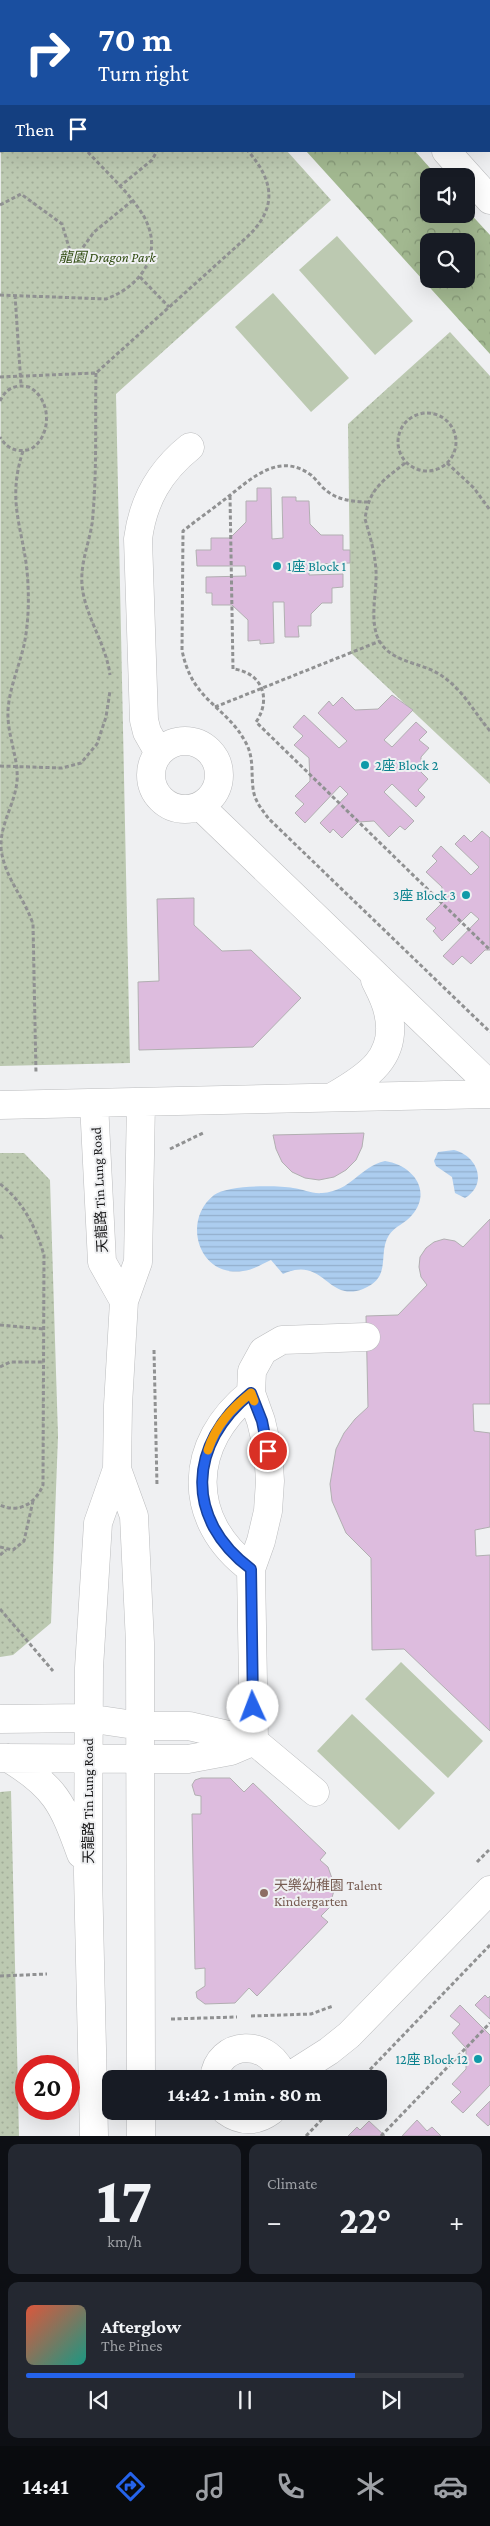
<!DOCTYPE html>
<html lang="en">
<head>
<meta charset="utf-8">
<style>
  body { margin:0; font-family:"Crimson Pro","Noto Sans TC",serif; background:#242831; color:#f1f3f6; height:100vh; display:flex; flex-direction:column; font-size:19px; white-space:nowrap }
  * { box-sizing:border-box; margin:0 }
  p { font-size:16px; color:#9ea1a6 }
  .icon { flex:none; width:28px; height:28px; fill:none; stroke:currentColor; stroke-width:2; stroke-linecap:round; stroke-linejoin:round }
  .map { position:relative; height:2136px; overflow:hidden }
  .side { display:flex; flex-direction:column; gap:8px; padding:8px; background:#0d0f14; flex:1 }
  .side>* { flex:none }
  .guide { position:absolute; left:0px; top:0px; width:490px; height:152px; box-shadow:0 5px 20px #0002; background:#1a4fa0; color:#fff; overflow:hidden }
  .tools { position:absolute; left:420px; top:168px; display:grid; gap:10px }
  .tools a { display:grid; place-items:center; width:55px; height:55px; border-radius:10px; background:#171b24; box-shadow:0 5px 20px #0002; font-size:25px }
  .speed { position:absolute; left:15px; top:2055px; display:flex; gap:10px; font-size:25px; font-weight:700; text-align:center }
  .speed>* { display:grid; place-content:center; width:65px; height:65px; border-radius:50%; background:#171b24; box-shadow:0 5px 20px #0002; line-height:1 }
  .speed .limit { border:8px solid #d22; background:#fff; color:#111 }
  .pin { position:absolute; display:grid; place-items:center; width:42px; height:42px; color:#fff; margin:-21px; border:2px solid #fff; border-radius:50%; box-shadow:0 1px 5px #0007 }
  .me { position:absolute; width:55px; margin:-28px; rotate:358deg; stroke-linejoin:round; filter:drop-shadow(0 0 4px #0008) }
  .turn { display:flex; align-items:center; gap:18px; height:105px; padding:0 15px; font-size:22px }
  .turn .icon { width:65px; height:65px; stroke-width:2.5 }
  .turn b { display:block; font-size:35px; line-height:42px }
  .then { display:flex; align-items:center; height:48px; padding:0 15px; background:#0003; gap:10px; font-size:19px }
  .big { font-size:38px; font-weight:700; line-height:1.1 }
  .side .card { flex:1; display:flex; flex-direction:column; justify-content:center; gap:8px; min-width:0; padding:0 18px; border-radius:10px; background:#242831 }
  .side .dial { align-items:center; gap:0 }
  .dial b { font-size:65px; line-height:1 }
  .song { display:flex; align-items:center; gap:15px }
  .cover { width:60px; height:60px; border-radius:8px; background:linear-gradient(135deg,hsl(10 70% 55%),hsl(170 70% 35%)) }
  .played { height:5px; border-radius:2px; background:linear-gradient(90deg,#2563eb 75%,#363941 75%) }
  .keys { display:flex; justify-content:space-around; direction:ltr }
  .heat { display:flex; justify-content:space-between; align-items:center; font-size:28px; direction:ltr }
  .side .tiles { flex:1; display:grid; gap:8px; grid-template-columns:1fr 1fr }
  .card:last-child { grid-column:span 2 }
  .trip { position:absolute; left:102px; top:2070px; width:285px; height:50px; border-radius:10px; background:#171b24; box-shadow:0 5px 20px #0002; font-weight:700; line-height:50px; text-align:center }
  .menu { display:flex; height:80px; justify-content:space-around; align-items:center; background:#090b0e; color:#9ea1a6 }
  .menu .icon { width:35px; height:35px }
  .menu .on { color:#2563eb }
  .menu b { font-size:22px; color:#f1f3f6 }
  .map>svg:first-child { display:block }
  .forest { fill:url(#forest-crowns); fill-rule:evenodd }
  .park { fill:url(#park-dots) }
  .pitch { fill:#bcc9b1 }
  .water { fill:url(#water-rules) }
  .building { fill:#ddbcde; stroke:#b1afb1 }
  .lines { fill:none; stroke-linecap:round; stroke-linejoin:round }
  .minor-casing { stroke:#bbbcbe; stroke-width:29 }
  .major-casing { stroke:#bbbcbe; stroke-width:29 }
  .path { stroke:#909192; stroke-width:3; stroke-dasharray:4 2.5; stroke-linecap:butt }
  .minor { stroke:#fff; stroke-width:28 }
  .major { stroke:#fff; stroke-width:28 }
  .route-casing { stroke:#184099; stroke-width:12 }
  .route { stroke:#2563eb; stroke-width:9 }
  .slow { stroke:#f59e0b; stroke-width:9 }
  .culture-dot { fill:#0f9aa8; stroke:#eff0f2; stroke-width:2 }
  .education-dot { fill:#8d6e63; stroke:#eff0f2; stroke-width:2 }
  .labels { text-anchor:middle; stroke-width:4; stroke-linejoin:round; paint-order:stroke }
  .park-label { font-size:14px; font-style:italic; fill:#304b10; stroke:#eff0f2 }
  .culture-label { font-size:14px; fill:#0d838f; stroke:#eff0f2; text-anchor:start }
  .street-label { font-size:14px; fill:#1a1a1b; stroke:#eff0f2 }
  .education-label { font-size:14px; fill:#785e54; stroke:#eff0f2; text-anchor:start }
</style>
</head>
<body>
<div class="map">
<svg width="490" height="2136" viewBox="0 0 490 2136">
  <defs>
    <pattern id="forest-crowns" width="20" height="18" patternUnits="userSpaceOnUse" patternTransform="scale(1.25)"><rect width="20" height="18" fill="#a2b890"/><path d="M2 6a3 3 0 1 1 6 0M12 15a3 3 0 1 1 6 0" fill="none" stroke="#839575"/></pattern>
    <pattern id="park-dots" width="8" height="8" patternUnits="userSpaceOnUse" patternTransform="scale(1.25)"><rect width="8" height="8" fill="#bcc9b1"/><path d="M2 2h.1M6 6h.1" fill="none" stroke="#a1ac98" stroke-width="1.8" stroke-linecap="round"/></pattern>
    <pattern id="water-rules" width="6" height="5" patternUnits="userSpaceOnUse" patternTransform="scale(1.25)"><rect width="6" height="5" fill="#accdef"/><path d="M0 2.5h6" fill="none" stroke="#93afcc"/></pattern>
  </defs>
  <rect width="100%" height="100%" fill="#eff0f2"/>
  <!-- forest -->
  <path class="forest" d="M0,0H89L1,1L0,48Z
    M170,0H280L281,1H171Z
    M306,151H415L437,176H429V214H466V209L490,235V354ZM466,241V279H429V241Z"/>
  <!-- park -->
  <path class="park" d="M1,66V151H287L331,200L116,394L130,1063L0,1066Z
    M450,332L490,376V784L351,653L348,424Z
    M0,1153H24L50,1180L58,1436L51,1623L13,1655L0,1657Z
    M11,1791L19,2136H0V1792Z"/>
  <!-- pitch -->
  <path class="pitch" d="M337,236L413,321L375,355L299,270Z
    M273,293L349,378L311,412L235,327Z
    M401,1662L483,1741L448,1778L365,1699Z
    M352,1714L435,1793L399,1830L317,1751Z"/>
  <!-- water -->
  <path class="water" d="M454,1150C478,1156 488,1184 465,1198L455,1193L452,1177L436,1166L434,1161L438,1152Z
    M385,1161C412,1165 433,1190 412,1215C406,1223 395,1226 389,1235C377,1254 393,1277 363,1289C327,1303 324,1255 283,1274L271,1260C262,1264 253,1270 243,1271C199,1278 181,1221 214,1195C227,1185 276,1185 293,1188C303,1189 312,1194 322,1193C352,1191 359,1167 385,1161Z"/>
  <!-- building -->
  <path class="building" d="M257,488H271L272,539L283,538L282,497H296V501H309L310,524L321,535H343V550H350V563L309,564V575L343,574V587L332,588V603H322L311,614V626H298L299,637H285L284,602H273L274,643L260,644V640L248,641V620L232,605H212V593H206V577L246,576L245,566H197L196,550H211V538H230L246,522V501H257Z
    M392,695L413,710L384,740L392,747L416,722L427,732L419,740L429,748L421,757V772L428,779L418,790L425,797L416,807L392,784L384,792L414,821L405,830L400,826L389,837L374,821L358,822L342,838L333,829L330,833L320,823L348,794L340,786L305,823L295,813L304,804L295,796L310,781L309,758L294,745L303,736L293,727L304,715L339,748L347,741L318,713L329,701L333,706L342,697L355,710L378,709Z
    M482,831L490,838V950H485L471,964L462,956L453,965L443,956L479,919L471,912L442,941L433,931L436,928L426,919L442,903V887L426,872L437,861L432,856L441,846L471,875L479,867L455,844L464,835L471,842Z
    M194,898V925L222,951L251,950L301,998L253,1047L139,1050L138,982L159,981L157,899Z
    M364,1133L362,1147L356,1160L346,1170L334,1177L319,1180L305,1178L292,1172L282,1162L276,1149L273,1135Z
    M490,1219V1404H473L474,1431L490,1433V1527L475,1530L476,1556L490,1555V1731L404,1649L372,1650L371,1558L346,1533L332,1501L330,1484L336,1449L344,1433L355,1419L368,1407L366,1316L398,1315L427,1285L421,1277L419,1267L420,1257L426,1248L434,1242L444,1239L455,1241L463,1247Z
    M201,1778H230L244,1792L253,1783L326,1853L320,1860L328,1867L335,1887L329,1908L321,1916L328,1922L257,1996L249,1988L235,2003L205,2004L197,1998L196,1992L205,1986V1968L195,1969L192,1814H201V1796L195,1795L192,1785L195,1780Z
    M485,1995L488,1998L490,1996V2019L475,2005Z
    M460,2005L490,2035V2085L463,2113L451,2102L461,2092L452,2084L466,2069V2048L452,2033L460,2024L450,2016Z
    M490,2101V2124L488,2126L476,2115Z
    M417,2120L427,2131L432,2127L441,2136H402Z
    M369,2121L385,2136H348L357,2127L360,2130Z"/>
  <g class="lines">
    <defs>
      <path id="minor" d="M151 775a34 34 0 1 1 68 0a34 34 0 1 1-68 0Z
        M159,753L147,732L144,720L138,539C143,500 160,471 190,447
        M200,806L490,1085
        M334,1096C367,1077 399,1057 388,1012C386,1001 380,990 375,980
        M94,1103L102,1262L124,1301
        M0,1105L490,1094
        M117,1469L134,1516L140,1643L141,2079
        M251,1569C185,1520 188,1443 251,1393
        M0,1719L87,1718L141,1726H189L254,1741L315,1792
        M254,1741L251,1569L261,1541L268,1511L270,1481L268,1451L261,1421L251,1393L252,1371L263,1351L282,1340L366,1337
        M0,1758L188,1759L231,1751L254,1741
        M8,1758C55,1786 63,1804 81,1854
        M214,2079C217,2040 271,2036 284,2079
        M285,2079L329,2051L349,2035L490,1890
        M226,2111C241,2122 256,2122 271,2111
        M94,2136L88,1874L89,1668L98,1523L117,1469L118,1405L124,1301L138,1262L141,1102
        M141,2136V2111"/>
      <path id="major" d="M309,0L310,1
        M371,0L372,1
        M417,0L419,1
        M489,8L490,10
        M489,79L490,81
        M489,132L490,133
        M446,151L490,200"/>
    </defs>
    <!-- minor casing -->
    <use href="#minor" class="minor-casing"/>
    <!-- major casing -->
    <use href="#major" class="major-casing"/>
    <!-- path -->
    <path class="path" d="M100,1L102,0
      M0,56L1,55
      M0,100L1,99
      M0,152L1,151
      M119,187L152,160L157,151
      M0,205L21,194L62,224L73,261L94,232L132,201
      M140,277L169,307
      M0,295L106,299C142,286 165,252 143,215C129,192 105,171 87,151
      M15,295L21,385
      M96,373C95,420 97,467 93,514C92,538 80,559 82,585C85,617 106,643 110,675
      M0,377L96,373L247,237C278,208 274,181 248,151
      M0,401C6,388 16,384 29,387C52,399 52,436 31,449C17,453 7,449 0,437
      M398 442a29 29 0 1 1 58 0a29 29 0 1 1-58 0Z
      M23,451C5,506 26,532 28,585C29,605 28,626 24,645C19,667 9,689 8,711C7,736 19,758 17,782C14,806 0,824 1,848C4,877 24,897 33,924L36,1074
      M405,463C383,481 369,488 365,519C370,536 375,553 376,571C377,592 370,615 377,636C388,663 418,661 439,674C463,689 473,711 490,731
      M447,463L474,488L490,510
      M230,496L233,669C262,672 272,699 256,722L490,950
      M368,502C354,502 338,500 327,491C321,487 317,480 311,475C280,452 253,477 229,496C214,508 198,519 183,531L182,650C192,702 226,705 246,743C254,758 251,772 253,788C254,800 262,810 269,819L490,1032
      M215,707L380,641
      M0,766L62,768L81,763L97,744L106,717L110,691
      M170,1149L205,1132
      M0,1184C23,1201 36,1228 44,1255L43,1485C36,1503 19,1514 0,1505
      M0,1235L2,1238L0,1240
      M0,1325L43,1329
      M154,1350L157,1486
      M0,1367L10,1362H43
      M0,1547L13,1550L24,1541L33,1501
      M0,1555L6,1550
      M0,1609L53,1671
      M477,1862L490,1849
      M0,1976L47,1974
      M251,2016L311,2014L333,2006
      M171,2019L237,2017
      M361,2079L490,1945
      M306,2136L330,2111
      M381,2136L490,2023"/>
    <!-- minor -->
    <use href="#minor" class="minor"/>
    <!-- major -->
    <use href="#major" class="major"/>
  </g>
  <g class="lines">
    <defs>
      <path id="route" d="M253,1707L251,1569C184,1519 188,1444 251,1393L262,1421L268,1451"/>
    </defs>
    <!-- route casing -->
    <use href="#route" class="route-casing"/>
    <!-- route -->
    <use href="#route" class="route"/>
    <!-- slow -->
    <path class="slow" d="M208,1450C216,1425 231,1409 251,1393L254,1401"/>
  </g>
  <!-- markers -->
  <g class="culture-dot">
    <circle cx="277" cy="566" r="5"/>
    <circle cx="365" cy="765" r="5"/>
    <circle cx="466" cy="895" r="5"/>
    <circle cx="478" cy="2059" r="5"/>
  </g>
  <circle class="education-dot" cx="264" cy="1893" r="5"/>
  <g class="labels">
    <!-- park labels -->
    <g class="park-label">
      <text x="107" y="262">龍園 Dragon Park</text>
    </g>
    <!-- culture labels -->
    <g class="culture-label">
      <text x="287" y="571">1座 Block 1</text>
      <text x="375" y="770">2座 Block 2</text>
      <text x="456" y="900" text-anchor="end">3座 Block 3</text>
      <text x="468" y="2064" text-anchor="end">12座 Block 12</text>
    </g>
    <!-- street labels -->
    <g class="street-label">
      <text transform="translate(99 1190) rotate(-93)" y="5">天龍路 Tin Lung Road</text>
      <text transform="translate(88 1801) rotate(-90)" y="5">天龍路 Tin Lung Road</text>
    </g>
    <!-- education labels -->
    <g class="education-label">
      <text x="274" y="1890">天樂幼稚園 Talent<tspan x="274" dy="16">Kindergarten</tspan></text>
    </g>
  </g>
</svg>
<div class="tools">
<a><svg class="icon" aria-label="sound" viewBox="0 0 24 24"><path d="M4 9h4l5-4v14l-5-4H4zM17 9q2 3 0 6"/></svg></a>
<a><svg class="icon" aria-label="search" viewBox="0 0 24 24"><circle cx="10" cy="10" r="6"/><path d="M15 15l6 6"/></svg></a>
</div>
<div class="speed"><div class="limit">20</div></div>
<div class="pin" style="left:268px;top:1451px;background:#d93025"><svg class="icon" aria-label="arrive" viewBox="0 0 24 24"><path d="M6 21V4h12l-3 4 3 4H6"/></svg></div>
<svg class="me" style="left:253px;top:1707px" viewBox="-20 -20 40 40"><circle r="19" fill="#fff"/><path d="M0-13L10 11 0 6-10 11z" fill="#2563eb"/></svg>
<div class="trip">14:42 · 1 min · 80 m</div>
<div class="guide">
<div class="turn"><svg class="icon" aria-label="right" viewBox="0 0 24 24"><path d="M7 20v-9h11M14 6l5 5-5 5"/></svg><div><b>70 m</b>Turn right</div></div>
<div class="then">Then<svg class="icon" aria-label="arrive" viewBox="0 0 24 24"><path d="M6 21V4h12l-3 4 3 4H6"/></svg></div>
</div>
</div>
<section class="side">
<div class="tiles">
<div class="card dial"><b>17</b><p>km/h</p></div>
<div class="card"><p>Climate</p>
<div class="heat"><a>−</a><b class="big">22°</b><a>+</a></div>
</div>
<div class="card">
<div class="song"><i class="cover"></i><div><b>Afterglow</b><p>The Pines</p></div></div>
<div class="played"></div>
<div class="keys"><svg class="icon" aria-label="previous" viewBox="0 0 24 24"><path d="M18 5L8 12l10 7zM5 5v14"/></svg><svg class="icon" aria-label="pause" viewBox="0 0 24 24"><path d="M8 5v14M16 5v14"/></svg><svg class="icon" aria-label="next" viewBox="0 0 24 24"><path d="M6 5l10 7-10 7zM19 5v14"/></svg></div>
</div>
</div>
</section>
<nav class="menu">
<b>14:41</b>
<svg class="icon on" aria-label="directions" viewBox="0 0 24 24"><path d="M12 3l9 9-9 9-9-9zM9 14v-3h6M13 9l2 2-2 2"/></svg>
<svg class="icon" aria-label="music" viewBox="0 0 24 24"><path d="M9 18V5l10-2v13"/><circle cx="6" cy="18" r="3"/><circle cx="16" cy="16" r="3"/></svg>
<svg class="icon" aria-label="phone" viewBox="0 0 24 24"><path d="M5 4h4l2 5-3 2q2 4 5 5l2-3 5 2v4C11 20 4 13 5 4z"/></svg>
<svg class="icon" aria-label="climate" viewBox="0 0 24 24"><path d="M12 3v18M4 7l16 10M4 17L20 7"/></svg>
<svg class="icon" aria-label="car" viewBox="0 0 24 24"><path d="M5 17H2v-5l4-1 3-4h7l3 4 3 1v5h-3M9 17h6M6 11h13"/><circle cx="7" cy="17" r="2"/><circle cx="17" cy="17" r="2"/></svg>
</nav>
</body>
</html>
